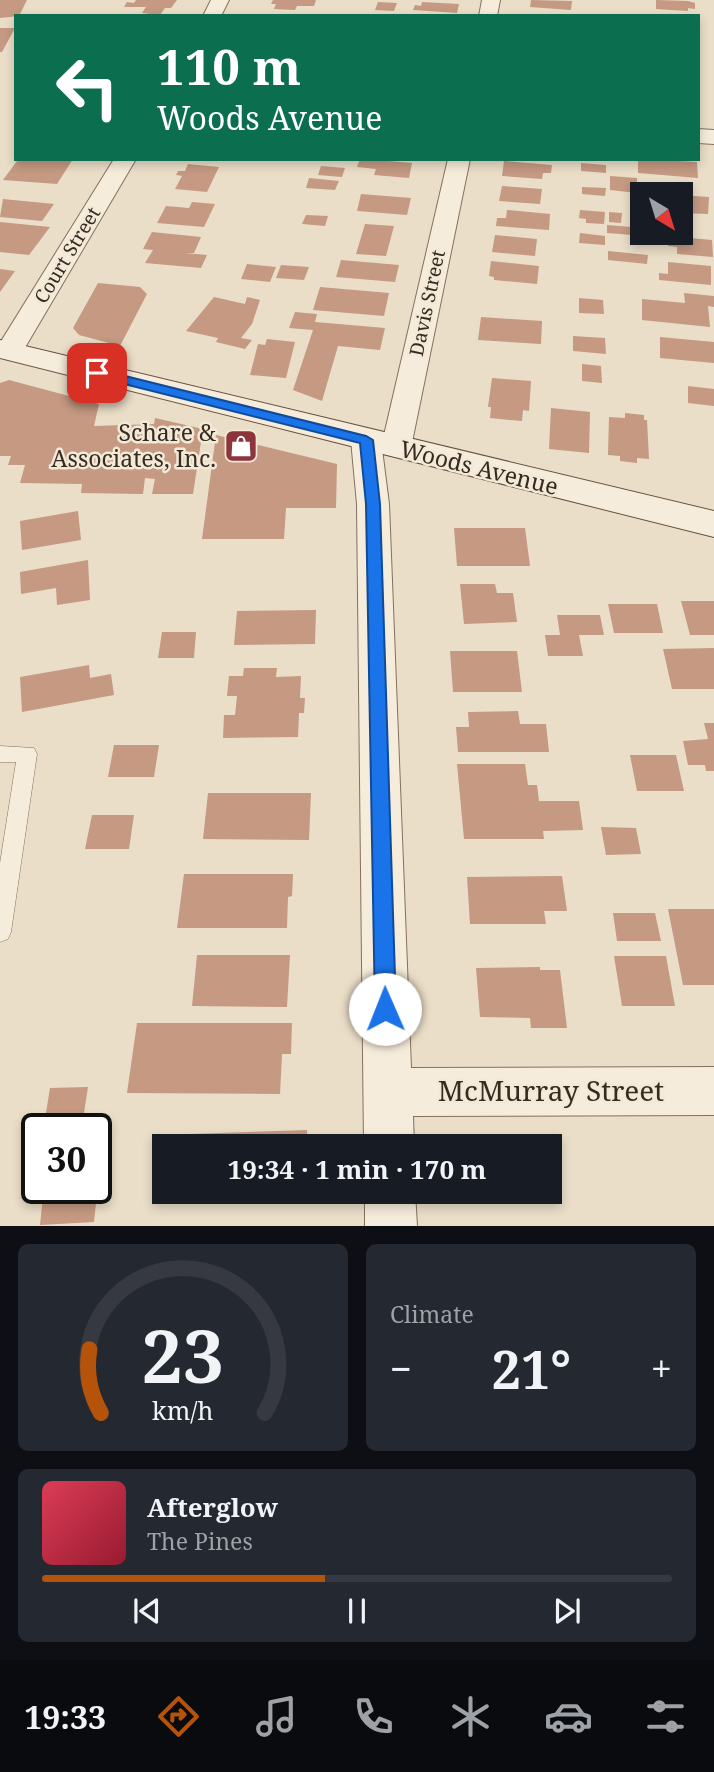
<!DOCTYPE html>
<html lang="en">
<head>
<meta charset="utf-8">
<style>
  body { margin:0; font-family:"Noto Serif",serif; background:#242831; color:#f1f3f6; height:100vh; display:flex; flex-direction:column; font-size:26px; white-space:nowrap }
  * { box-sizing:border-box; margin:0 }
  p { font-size:23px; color:#9ea1a6 }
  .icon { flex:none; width:38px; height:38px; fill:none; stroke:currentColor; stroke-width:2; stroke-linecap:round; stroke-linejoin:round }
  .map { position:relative; height:1226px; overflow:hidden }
  .details { display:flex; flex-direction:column; gap:18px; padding:18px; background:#0d0f14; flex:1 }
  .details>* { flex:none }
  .guide { position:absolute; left:14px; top:14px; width:686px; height:147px; border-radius:0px; box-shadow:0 4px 10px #0003; background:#0b6e4f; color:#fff; overflow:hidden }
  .needle { width:46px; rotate:142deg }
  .buttons { position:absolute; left:630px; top:182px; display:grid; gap:14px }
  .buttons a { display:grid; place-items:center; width:63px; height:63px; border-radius:0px; background:#171b24; box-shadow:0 4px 10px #0003; font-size:35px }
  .speed { position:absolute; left:21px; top:1113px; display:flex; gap:14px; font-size:35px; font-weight:700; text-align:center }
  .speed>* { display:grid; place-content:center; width:91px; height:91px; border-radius:50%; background:#171b24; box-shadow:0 4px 10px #0003; line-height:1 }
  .speed .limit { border:4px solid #111; border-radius:10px; background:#fff; color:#111 }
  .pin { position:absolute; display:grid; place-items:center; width:60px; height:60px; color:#fff; margin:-30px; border-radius:14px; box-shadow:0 4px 10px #0006 }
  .me { position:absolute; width:77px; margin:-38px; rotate:359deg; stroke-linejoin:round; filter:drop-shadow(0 0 5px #0008) }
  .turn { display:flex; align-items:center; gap:24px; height:147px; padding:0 28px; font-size:32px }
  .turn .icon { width:91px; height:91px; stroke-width:2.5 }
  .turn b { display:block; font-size:49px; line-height:60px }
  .big { font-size:52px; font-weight:700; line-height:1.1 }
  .details .tile { flex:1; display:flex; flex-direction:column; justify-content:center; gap:10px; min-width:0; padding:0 24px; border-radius:10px; background:#242831 }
  .details .dial { align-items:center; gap:0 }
  .dial svg { height:182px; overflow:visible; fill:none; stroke:#363941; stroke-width:7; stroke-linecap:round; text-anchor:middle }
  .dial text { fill:#f1f3f6; stroke:none }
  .song { display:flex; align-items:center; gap:21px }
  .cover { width:84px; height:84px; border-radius:10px; background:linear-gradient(135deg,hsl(350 70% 55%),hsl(350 70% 35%)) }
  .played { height:7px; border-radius:4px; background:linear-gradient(90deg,#b45309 45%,#363941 45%) }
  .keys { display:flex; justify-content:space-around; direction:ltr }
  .heat { display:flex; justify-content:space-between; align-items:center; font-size:38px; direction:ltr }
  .details .tiles { flex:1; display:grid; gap:18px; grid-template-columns:1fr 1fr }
  .tile:last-child { grid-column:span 2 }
  .trip { position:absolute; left:152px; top:1134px; width:410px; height:70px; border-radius:0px; background:#171b24; box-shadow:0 4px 10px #0003; font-weight:700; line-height:70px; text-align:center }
  .menu { display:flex; height:112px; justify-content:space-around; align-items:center; background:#090b0e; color:#9ea1a6 }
  .menu .icon { width:49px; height:49px }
  .menu .active { color:#b45309 }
  .menu b { font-size:32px; color:#f1f3f6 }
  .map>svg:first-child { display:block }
  .building { fill:#c59982 }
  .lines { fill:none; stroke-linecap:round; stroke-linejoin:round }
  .lane-casing { stroke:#85705f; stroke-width:1 }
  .street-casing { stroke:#85705f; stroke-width:2 }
  .secondary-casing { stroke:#675242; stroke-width:2 }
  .lane { fill:#f6ecdb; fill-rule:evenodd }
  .street { fill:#f6ecdb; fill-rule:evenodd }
  .secondary { fill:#f6ecdb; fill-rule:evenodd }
  .route { fill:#1a73e8; stroke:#114b97; stroke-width:2 }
  .labels { text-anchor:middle; stroke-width:5; stroke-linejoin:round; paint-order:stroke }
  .far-street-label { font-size:19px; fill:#362a21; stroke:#f2e9d7 }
  .poi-label { font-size:23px; fill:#362a21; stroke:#f2e9d7; text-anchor:end }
  .street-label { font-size:23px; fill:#362a21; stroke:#f2e9d7 }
  .near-street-label { font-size:28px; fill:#362a21; stroke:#f2e9d7 }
</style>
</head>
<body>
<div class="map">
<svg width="714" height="1226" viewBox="0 0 714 1226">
  <rect width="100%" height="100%" fill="#eadec8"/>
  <!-- building -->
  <path class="building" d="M0,0H27L19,16L0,18Z
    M136,0H177L171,8H165L160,15L142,13L146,7H124L127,2L134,3Z
    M273,0H316L314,6H297L295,10L274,9L276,4H271Z
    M531,0L572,1L571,10L530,7Z
    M656,0L688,1L695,3V9L688,8V11L656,9Z
    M378,2L397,3L394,11L375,10Z
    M422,2L459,4L457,13L413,10L415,5L421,6Z
    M0,28H15L2,52H0Z
    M21,159H73L57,184L3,180L17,161Z
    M360,159H366L412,163L409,178L374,175L376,169L357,167Z
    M638,159L697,162L698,178L638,173Z
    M504,161L552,165L551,173H543L542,179L502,176Z
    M581,163L606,165V173L581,171Z
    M188,164L219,167L207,192L175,189L182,176L176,175L178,171H185Z
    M321,166L345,168L342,177L318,175Z
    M610,176L637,178V193L610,190Z
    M309,178L339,181L335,190L306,188Z
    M502,186L542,189L540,204L499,201Z
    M582,187L606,188L605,196L582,194Z
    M361,194L411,198L407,215L357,211Z
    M681,195L709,197L708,214L681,213Z
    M3,199L54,204L42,221L0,217Z
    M192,202L215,204L204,227L157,223L166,206L189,208Z
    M507,210L550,214L549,230L496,226L497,218H506Z
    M580,210L605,212L604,224L586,223V219L579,218Z
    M609,212L622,213L621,223L609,222Z
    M306,215L328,216L325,226L302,224Z
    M0,222L50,227L29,255L0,252Z
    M365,224L394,226L386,256L356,254Z
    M607,225L632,227V235L607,233Z
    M152,232L201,237L194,253H185L207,255L201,268L145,263L153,250L143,249Z
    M580,233L605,236V245L579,243Z
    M495,235L537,239L535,256L492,252Z
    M667,236L712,240L713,257L677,254V247L668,246Z
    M608,251L648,255L647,264L608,260Z
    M341,260L399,265L395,282L336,277Z
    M491,261L539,266L537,284L494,280V277L489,276Z
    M668,262L711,266V285L659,280V273L668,274Z
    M247,264L276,267L270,282L241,279Z
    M281,265L309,267L304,280L276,278Z
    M0,269L15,271L0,292Z
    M98,283L140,287L147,294L120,346L79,335L73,328Z
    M320,287L389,293L384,316L313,310Z
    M684,293L714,296V307L708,306L710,327L642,320V299L685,303Z
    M214,297L245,304L247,297L260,300L252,324L241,338L252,340L245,349L216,342L218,338L186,331Z
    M579,298L603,300L604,314L579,313Z
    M295,312L317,314L315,322L385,328L380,350L338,346L322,401L293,390L313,330L289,328Z
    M481,317L542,321L541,344L478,340Z
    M573,336L605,338L606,354L573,351Z
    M660,337L714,342V363L660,358Z
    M267,339L295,342L286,378L250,375L258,344L265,345Z
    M582,364L601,366L602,383L582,381Z
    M492,378L531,381L529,411L523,410L522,421L490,418L491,407H488Z
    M9,380L99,404L94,426L154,424L155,418L203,429L193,494H152L155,479L145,478L143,494L81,493L82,484L20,483L25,465H8L11,456H0V383Z
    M688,386L714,389V406L688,403Z
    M551,408L590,412L589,453L549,449Z
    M625,413L644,415V420H647L649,459L637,458V463L620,461V456L608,455L609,417L625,418Z
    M216,435L337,464L336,508H286L284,539H202Z
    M78,511L81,540L22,550L20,521Z
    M454,528H525L530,566H457Z
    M88,560L90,600L57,605L56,588L21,594L20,572Z
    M460,584H495L497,593H513L517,622L464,624Z
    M681,601H714V635H690Z
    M608,604H657L663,633H614Z
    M316,610L315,644L234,645L237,611Z
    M557,615H600L604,635H579L583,656H548L545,635H560Z
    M162,632H196L194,658H158Z
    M714,648V689H672L663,649Z
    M450,651H517L522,692H453Z
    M89,665L90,678L111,674L114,695L22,712L20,677Z
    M244,668H277L276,677L301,676L300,698H305L304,713H299L298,737L223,738L224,715H235L237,696H227L229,676H243Z
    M518,711L520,724H546L549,752H458L456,727H469L468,712Z
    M704,723H714V771H706L705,765H688L683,741L708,739Z
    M114,745H159L154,777H108Z
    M630,755H676L684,791H637Z
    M457,764H525L528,785H537L539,801H579L583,830L543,831L544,839H464Z
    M208,793H311L309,840L203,839Z
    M92,815H134L129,849H85Z
    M601,827L636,828L641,854L606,855Z
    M184,874H293L292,896L288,897L287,928H177Z
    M562,876L567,911H544L546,924H470L467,877Z
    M668,909H714V985H683Z
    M613,913H655L661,941H617Z
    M197,955H290L287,1007L192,1006Z
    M614,956H666L675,1006H622Z
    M540,967V970H560L567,1028H531L530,1018L480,1017L476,968Z
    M137,1023H292L291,1054H282L280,1094L127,1093Z
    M88,1087L84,1113H46L50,1088Z
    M307,1130V1146H164V1192H199V1194L152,1196L158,1135Z
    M97,1194L94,1222L40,1225L43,1196Z"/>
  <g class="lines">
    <defs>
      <path id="lane" d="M0,746L34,748L37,754L11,932L8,939L0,942V863L16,762H0Z"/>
      <path id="street" d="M211,0H229L221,16H203Z
        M482,0H500L497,16H479Z
        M698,129L714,130V144L698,143Z
        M114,159H136L23,351L19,357L9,359L0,357V343Z
        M448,159H470L411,447L407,454L396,457L385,454L382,449L389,504L411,1068L714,1067V1115L413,1116L414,1146H364L357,504L351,440L355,433L366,430L377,433L382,444Z
        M365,1192H415L417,1226H365Z"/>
      <path id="secondary" d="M0,340L714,511V537L0,358Z"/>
    </defs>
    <!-- lane casing -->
    <use href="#lane" class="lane-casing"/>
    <!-- street casing -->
    <use href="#street" class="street-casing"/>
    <!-- secondary casing -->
    <use href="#secondary" class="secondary-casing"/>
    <!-- lane -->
    <use href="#lane" class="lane"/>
    <!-- street -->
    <use href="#street" class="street"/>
    <!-- secondary -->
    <use href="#secondary" class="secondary"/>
  </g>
  <!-- route -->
  <path class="route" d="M97,369L366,436L373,440L380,504L396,1009L393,1016L385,1019L378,1016L375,1009L366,504L360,443L92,376V370Z"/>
  <!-- icons -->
  <defs>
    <symbol id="shop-square" viewBox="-11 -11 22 22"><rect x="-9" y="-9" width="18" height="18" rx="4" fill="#8e353c" stroke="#f2e9d7"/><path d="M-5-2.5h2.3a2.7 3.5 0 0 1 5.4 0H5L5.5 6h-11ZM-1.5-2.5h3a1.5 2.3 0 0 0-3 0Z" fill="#fff"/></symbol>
  </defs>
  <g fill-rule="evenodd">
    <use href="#shop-square" x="222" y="427" width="38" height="38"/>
  </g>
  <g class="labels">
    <!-- far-street labels -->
    <g class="far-street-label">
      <text transform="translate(67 255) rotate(-59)" y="7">Court Street</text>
      <text transform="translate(427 303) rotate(-78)" y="7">Davis Street</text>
    </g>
    <!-- poi labels -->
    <g class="poi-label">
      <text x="216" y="441">Schare &amp;<tspan x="216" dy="26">Associates, Inc.</tspan></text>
    </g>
    <!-- street labels -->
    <g class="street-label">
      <text transform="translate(479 468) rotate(14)" y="8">Woods Avenue</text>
    </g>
    <!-- near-street labels -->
    <g class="near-street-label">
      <text x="551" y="1101">McMurray Street</text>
    </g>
  </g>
</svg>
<div class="buttons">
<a><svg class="needle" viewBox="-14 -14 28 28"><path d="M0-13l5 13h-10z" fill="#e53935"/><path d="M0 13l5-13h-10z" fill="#9ea1a6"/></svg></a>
</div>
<div class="speed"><div class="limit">30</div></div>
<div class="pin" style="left:97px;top:373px;background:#d93025"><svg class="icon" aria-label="arrive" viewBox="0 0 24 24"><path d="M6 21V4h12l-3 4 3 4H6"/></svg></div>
<svg class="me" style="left:385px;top:1009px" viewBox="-20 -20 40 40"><circle r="19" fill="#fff"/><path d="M0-13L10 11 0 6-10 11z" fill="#1a73e8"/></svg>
<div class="trip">19:34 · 1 min · 170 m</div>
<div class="guide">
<div class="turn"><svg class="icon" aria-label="left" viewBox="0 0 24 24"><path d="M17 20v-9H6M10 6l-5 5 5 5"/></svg><div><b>110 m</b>Woods Avenue</div></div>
</div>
</div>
<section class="details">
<div class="tiles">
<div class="tile dial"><svg viewBox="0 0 100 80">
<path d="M14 69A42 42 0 1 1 86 69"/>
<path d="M14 69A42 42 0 0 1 9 41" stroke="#b45309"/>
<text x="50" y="56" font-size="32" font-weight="700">23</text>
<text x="50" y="72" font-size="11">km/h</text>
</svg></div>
<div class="tile"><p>Climate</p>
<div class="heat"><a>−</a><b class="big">21°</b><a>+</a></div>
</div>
<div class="tile">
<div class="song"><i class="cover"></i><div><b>Afterglow</b><p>The Pines</p></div></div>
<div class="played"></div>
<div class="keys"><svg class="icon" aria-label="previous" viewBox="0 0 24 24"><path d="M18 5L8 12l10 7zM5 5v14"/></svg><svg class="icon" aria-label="pause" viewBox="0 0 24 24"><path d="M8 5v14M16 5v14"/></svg><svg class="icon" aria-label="next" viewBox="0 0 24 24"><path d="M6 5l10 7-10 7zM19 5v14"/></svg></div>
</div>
</div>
</section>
<nav class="menu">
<b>19:33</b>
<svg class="icon active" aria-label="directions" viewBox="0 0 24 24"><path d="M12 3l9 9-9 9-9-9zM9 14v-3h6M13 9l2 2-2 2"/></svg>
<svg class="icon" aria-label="music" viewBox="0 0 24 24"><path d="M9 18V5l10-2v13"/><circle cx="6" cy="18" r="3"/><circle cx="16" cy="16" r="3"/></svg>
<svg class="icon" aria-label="phone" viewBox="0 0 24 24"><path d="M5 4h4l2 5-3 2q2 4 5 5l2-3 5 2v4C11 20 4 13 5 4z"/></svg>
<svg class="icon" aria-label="climate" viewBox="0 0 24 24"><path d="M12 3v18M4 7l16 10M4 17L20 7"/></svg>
<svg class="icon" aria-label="car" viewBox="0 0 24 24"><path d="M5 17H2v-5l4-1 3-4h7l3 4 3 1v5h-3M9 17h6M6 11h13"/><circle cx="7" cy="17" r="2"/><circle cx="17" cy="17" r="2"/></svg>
<svg class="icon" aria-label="filters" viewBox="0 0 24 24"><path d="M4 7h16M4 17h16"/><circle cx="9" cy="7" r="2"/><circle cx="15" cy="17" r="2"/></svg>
</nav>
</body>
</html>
